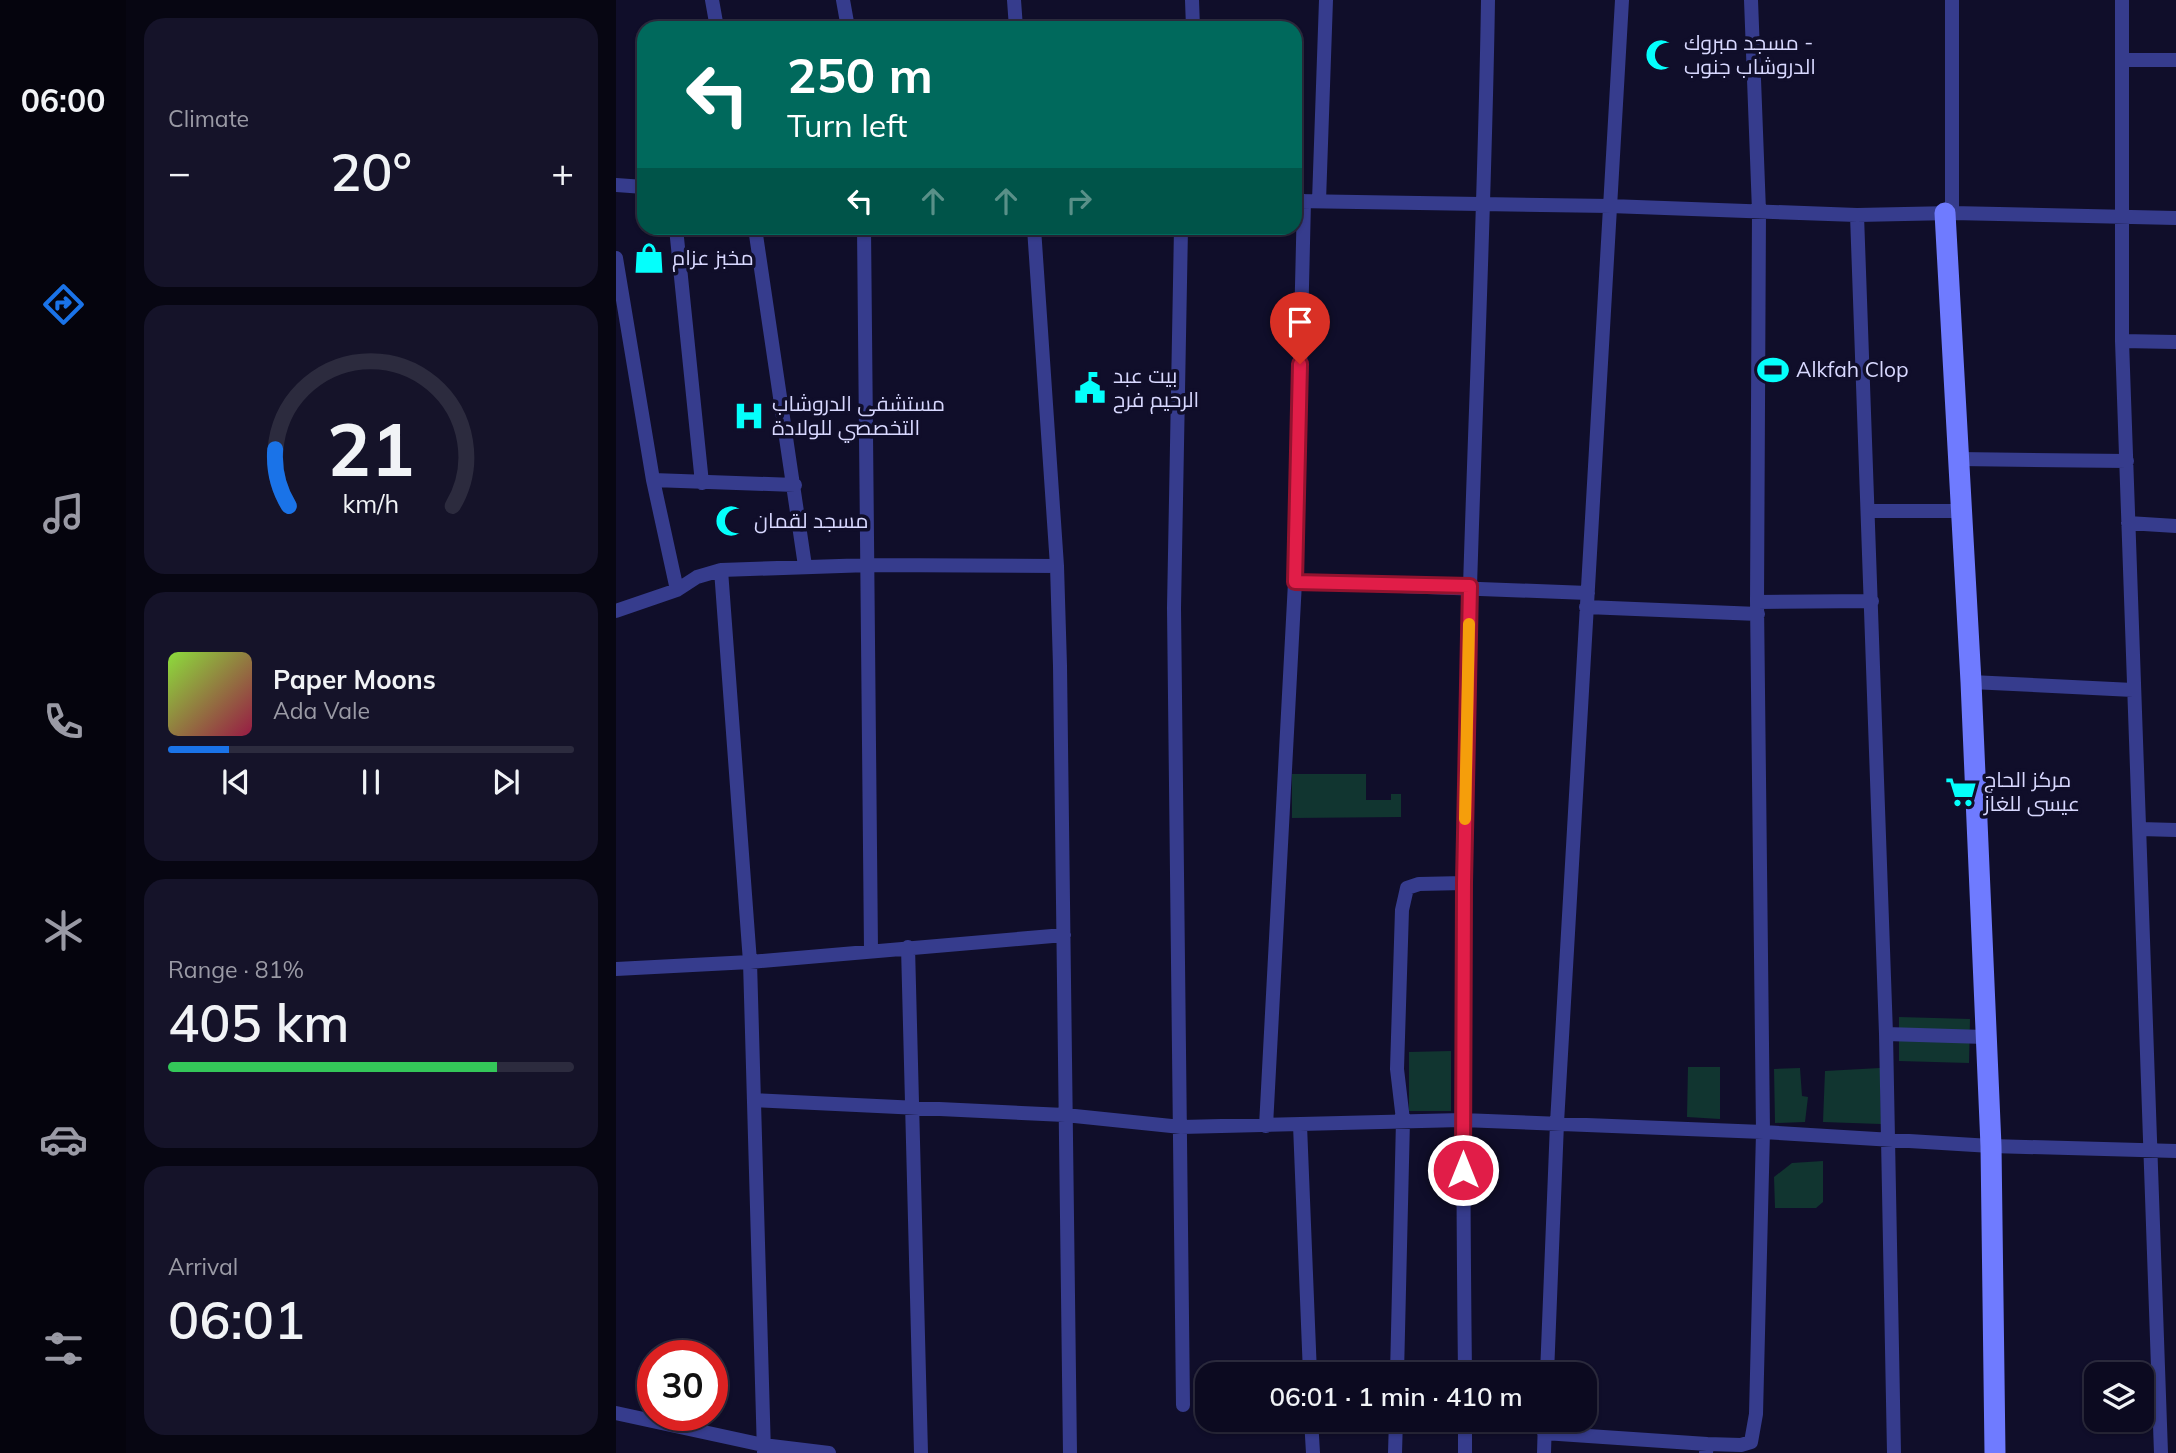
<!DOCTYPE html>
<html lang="en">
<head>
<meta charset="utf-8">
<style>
  body { margin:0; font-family:Mulish,Cairo,sans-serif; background:#151329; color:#f1f3f6; height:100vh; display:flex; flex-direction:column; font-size:26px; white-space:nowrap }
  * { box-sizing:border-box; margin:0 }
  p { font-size:23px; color:#9a9aa5 }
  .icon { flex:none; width:38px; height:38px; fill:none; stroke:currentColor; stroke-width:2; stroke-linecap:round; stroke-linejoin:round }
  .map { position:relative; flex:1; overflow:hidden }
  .drawer { display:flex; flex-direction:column; gap:18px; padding:18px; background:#070612; width:490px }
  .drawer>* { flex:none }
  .banner { position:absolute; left:21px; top:21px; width:665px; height:214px; border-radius:21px; box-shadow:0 2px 5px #0004,0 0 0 2px #2c2b3e; background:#00695c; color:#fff; overflow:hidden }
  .fabs { position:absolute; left:1468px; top:1362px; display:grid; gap:14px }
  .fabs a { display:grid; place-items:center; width:70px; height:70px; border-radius:14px; background:#0c0a20; box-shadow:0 2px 5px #0004,0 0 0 2px #2c2b3e; font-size:35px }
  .speed { position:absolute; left:21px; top:1340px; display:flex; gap:14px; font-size:35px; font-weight:700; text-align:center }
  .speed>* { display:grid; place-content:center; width:91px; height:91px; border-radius:50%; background:#0c0a20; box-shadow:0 2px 5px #0004,0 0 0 2px #2c2b3e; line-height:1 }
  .speed .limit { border:10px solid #d22; background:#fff; color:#111 }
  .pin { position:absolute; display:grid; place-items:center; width:60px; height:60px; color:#fff; margin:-72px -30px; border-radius:50% 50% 50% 0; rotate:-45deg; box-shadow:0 0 7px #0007 }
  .pin .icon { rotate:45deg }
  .me { position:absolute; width:77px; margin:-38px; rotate:0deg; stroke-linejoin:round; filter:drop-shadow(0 0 5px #0008) }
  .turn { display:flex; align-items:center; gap:24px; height:147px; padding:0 35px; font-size:32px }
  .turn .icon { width:91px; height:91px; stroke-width:2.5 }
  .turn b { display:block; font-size:49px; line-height:60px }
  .lanes { display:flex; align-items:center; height:66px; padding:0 35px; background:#0003; justify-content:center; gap:35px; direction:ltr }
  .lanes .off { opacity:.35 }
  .big { font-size:52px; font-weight:600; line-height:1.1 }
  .drawer .widget { flex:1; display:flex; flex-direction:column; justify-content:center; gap:10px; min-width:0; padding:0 24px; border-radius:21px; background:#151329 }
  .drawer .dial { align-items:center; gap:0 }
  .dial svg { height:182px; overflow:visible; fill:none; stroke:#2c2b3e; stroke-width:7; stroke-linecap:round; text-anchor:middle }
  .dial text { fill:#f1f3f6; stroke:none }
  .song { display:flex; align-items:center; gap:21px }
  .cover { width:84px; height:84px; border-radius:10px; background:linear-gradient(135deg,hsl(90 70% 55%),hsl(340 70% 35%)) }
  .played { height:7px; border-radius:4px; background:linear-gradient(90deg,#1a73e8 15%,#2c2b3e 15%) }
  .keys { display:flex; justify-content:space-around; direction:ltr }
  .heat { display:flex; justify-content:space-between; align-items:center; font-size:38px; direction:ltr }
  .charge { height:10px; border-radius:5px; background:linear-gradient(90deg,#34c759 81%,#2c2b3e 0) }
  .trip { position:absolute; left:579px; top:1362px; width:402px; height:70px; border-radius:21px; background:#0c0a20; box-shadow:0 2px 5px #0004,0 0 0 2px #2c2b3e; font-weight:600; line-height:70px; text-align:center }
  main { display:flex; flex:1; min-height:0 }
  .tab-bar { display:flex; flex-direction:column; width:126px; justify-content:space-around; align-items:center; background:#05040d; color:#9a9aa5 }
  .tab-bar .icon { width:49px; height:49px }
  .tab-bar .active { color:#1a73e8 }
  .tab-bar b { font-size:32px; color:#f1f3f6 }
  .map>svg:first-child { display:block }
  .green { fill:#113530 }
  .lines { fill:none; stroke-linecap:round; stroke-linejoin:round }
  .street { stroke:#363c8d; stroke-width:14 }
  .secondary { stroke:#6f7bff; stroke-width:21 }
  .route-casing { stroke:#92132f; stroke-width:18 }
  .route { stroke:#e11d48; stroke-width:12 }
  .slow { stroke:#f59e0b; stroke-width:12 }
  .labels { text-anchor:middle; stroke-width:7; stroke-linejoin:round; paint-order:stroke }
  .poi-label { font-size:21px; fill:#d8d8ff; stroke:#100e2a; text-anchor:start }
</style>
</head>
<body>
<main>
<nav class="tab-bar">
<b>06:00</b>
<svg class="icon active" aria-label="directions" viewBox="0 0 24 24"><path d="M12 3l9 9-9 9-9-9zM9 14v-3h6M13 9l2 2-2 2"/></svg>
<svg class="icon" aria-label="music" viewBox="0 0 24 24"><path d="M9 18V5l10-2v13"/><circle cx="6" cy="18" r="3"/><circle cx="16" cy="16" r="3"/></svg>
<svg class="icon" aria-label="phone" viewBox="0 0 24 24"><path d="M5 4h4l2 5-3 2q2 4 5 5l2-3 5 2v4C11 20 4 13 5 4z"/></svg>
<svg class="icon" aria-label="climate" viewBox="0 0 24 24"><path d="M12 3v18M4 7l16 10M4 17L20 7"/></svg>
<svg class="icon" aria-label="car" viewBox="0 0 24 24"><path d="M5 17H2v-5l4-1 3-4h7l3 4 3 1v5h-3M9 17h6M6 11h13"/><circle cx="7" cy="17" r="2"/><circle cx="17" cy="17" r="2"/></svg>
<svg class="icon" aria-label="filters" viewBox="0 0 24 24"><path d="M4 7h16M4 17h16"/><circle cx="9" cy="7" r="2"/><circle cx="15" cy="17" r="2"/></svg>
</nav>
<section class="drawer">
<div class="widget"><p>Climate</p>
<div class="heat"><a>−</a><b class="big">20°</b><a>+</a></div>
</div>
<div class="widget dial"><svg viewBox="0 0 100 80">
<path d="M14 69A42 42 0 1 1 86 69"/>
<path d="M14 69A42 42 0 0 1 8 44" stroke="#1a73e8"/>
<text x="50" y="56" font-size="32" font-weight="700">21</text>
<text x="50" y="72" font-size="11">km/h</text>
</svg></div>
<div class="widget">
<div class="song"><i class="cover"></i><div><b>Paper Moons</b><p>Ada Vale</p></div></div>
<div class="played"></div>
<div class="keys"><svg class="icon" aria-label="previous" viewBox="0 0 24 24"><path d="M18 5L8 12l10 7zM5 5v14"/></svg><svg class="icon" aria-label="pause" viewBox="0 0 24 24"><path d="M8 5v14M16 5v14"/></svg><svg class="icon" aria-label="next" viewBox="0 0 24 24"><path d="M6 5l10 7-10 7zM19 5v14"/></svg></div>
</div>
<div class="widget"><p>Range · 81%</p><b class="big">405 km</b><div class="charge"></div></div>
<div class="widget"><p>Arrival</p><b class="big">06:01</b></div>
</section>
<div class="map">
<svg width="1560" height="1453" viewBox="0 0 1560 1453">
  <rect width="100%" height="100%" fill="#100e2a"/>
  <!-- green -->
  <path class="green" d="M676,774H750V800H775V794H785V817L676,818Z
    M1283,1017L1354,1019L1353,1063L1283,1061Z
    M835,1051V1111H793V1052Z
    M1072,1067H1104V1119L1071,1117Z
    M1184,1068L1186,1096L1192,1097L1189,1122L1159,1123L1158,1069Z
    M1264,1068L1265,1124L1207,1122L1209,1071Z
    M1207,1161V1202L1200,1208H1159L1158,1177L1176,1163Z"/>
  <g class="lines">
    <!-- street -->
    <path class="street" d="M96,0L101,28
      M227,0L232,28
      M398,0L400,28
      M576,0L577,28
      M1336,0V213
      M1506,0V341L1545,1453
      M1507,60H1560
      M0,185L28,187
      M680,201L994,206L1241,215L1336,213L1560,218
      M703,201L710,0
      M1241,215L1270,1034L1278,1453
      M60,228L86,483
      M139,228L189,566
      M248,228L255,950
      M418,228L441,566L444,666L454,1453
      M565,228L558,608L567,1405
      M0,258L37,480L61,590
      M1506,341L1560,342
      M1342,459L1511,461
      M37,480L179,485
      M1253,511H1345
      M1512,523L1560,526
      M105,570L134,962L148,1453
      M679,582L972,593
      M1141,602L1256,601
      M970,607L1142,614
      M0,611L61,590L81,577L105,570L254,565L441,566
      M1355,682L1517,690
      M1524,829L1560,830
      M292,947L305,1453
      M0,969L134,962L448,935
      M1270,1034L1369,1037
      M138,1100L449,1115L565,1127L846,1120L1147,1132L1375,1146L1560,1151
      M684,1125L694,1374
      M650,1126L679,582L688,201
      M781,1374L787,1120L781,1069L786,910L791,888L803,884L848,883
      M849,1374C846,1111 846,849 854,587C860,391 869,196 872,0
      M931,1374L941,1123L1006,0
      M0,1413L147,1445L213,1453
      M695,1419L697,1453
      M849,1419V1453
      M928,1433L1091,1444
      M779,1453L780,1419
      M928,1453L929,1419
      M1090,1453L1091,1444L1125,1445L1135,1442L1140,1414L1147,1132L1141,602L1143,211L1135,0"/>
    <!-- secondary -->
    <path class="secondary" d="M1329,213L1355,682L1375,1146L1379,1453"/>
  </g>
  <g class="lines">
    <defs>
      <path id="route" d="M684,364L679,582L854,586L848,883L847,1170"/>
    </defs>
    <!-- route casing -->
    <use href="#route" class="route-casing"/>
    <!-- route -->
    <use href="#route" class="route"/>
    <!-- slow -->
    <path class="slow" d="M849,819L853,624"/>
  </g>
  <!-- icons -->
  <defs>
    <symbol id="mosque-bare" viewBox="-9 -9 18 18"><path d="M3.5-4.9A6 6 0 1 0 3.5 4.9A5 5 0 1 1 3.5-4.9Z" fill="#04fffc" stroke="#100e2a" stroke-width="2.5" paint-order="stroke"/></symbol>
    <symbol id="shop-bare" viewBox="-9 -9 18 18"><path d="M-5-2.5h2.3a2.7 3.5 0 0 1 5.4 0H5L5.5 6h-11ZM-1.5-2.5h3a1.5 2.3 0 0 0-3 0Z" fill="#04fffc" stroke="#100e2a" stroke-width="2.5" paint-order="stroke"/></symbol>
    <symbol id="stadium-bare" viewBox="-9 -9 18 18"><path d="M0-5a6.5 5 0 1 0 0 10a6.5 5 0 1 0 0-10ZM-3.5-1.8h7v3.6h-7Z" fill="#04fffc" stroke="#100e2a" stroke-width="2.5" paint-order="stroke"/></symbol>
    <symbol id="civic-bare" viewBox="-9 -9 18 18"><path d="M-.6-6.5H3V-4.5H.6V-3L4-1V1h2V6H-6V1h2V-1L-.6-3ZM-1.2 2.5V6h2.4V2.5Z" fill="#04fffc" stroke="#100e2a" stroke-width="2.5" paint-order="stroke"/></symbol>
    <symbol id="hospital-bare" viewBox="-9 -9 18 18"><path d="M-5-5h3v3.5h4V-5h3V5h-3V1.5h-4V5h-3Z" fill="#04fffc" stroke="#100e2a" stroke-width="2.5" paint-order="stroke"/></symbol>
    <symbol id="supermarket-bare" viewBox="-9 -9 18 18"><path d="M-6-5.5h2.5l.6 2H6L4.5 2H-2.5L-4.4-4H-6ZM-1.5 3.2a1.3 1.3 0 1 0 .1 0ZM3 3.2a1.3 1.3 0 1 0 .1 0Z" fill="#04fffc" stroke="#100e2a" stroke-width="2.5" paint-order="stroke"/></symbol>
  </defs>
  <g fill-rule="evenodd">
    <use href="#mosque-bare" x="1023" y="33" width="44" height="44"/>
    <use href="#shop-bare" x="11" y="236" width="44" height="44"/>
    <use href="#stadium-bare" x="1135" y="348" width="44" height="44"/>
    <use href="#civic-bare" x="452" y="366" width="44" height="44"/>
    <use href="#hospital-bare" x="111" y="394" width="44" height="44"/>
    <use href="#mosque-bare" x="93" y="499" width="44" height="44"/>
    <use href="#supermarket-bare" x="1323" y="770" width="44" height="44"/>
  </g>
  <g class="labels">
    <!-- poi labels -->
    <g class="poi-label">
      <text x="1068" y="50">مسجد مبروك -<tspan x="1068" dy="24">الدروشاب جنوب</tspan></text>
      <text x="56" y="265">مخبز عزام</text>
      <text x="1180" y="377">Alkfah Clop</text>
      <text x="497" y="383">بيت عبد<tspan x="497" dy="24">الرحيم فرح</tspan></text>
      <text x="156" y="411">مستشفى الدروشاب<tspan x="156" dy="24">التخصصي للولادة</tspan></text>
      <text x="138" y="528">مسجد لقمان</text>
      <text x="1368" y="787">مركز الحاج<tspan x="1368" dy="24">عيسى للغاز</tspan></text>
    </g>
  </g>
</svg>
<div class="fabs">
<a><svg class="icon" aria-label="layers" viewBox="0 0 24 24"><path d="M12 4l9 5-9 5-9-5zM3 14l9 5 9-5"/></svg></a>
</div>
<div class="speed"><div class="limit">30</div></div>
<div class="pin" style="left:684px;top:364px;background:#d93025"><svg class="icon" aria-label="arrive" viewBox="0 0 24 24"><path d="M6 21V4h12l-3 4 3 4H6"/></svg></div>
<svg class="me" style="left:847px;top:1170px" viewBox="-20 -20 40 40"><circle r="17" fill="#e11d48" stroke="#fff" stroke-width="3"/><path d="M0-11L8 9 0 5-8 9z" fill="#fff"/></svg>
<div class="trip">06:01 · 1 min · 410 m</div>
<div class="banner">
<div class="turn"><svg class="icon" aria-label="left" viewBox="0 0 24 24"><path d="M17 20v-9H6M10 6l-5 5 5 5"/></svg><div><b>250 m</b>Turn left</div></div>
<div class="lanes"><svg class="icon" aria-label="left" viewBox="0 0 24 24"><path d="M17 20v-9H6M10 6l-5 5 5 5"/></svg><svg class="icon off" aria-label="ahead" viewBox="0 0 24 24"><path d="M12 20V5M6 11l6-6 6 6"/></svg><svg class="icon off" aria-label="ahead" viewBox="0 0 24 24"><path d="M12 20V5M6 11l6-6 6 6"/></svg><svg class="icon off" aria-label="right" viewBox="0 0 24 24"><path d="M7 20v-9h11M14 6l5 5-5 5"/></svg></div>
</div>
</div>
</main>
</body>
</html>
